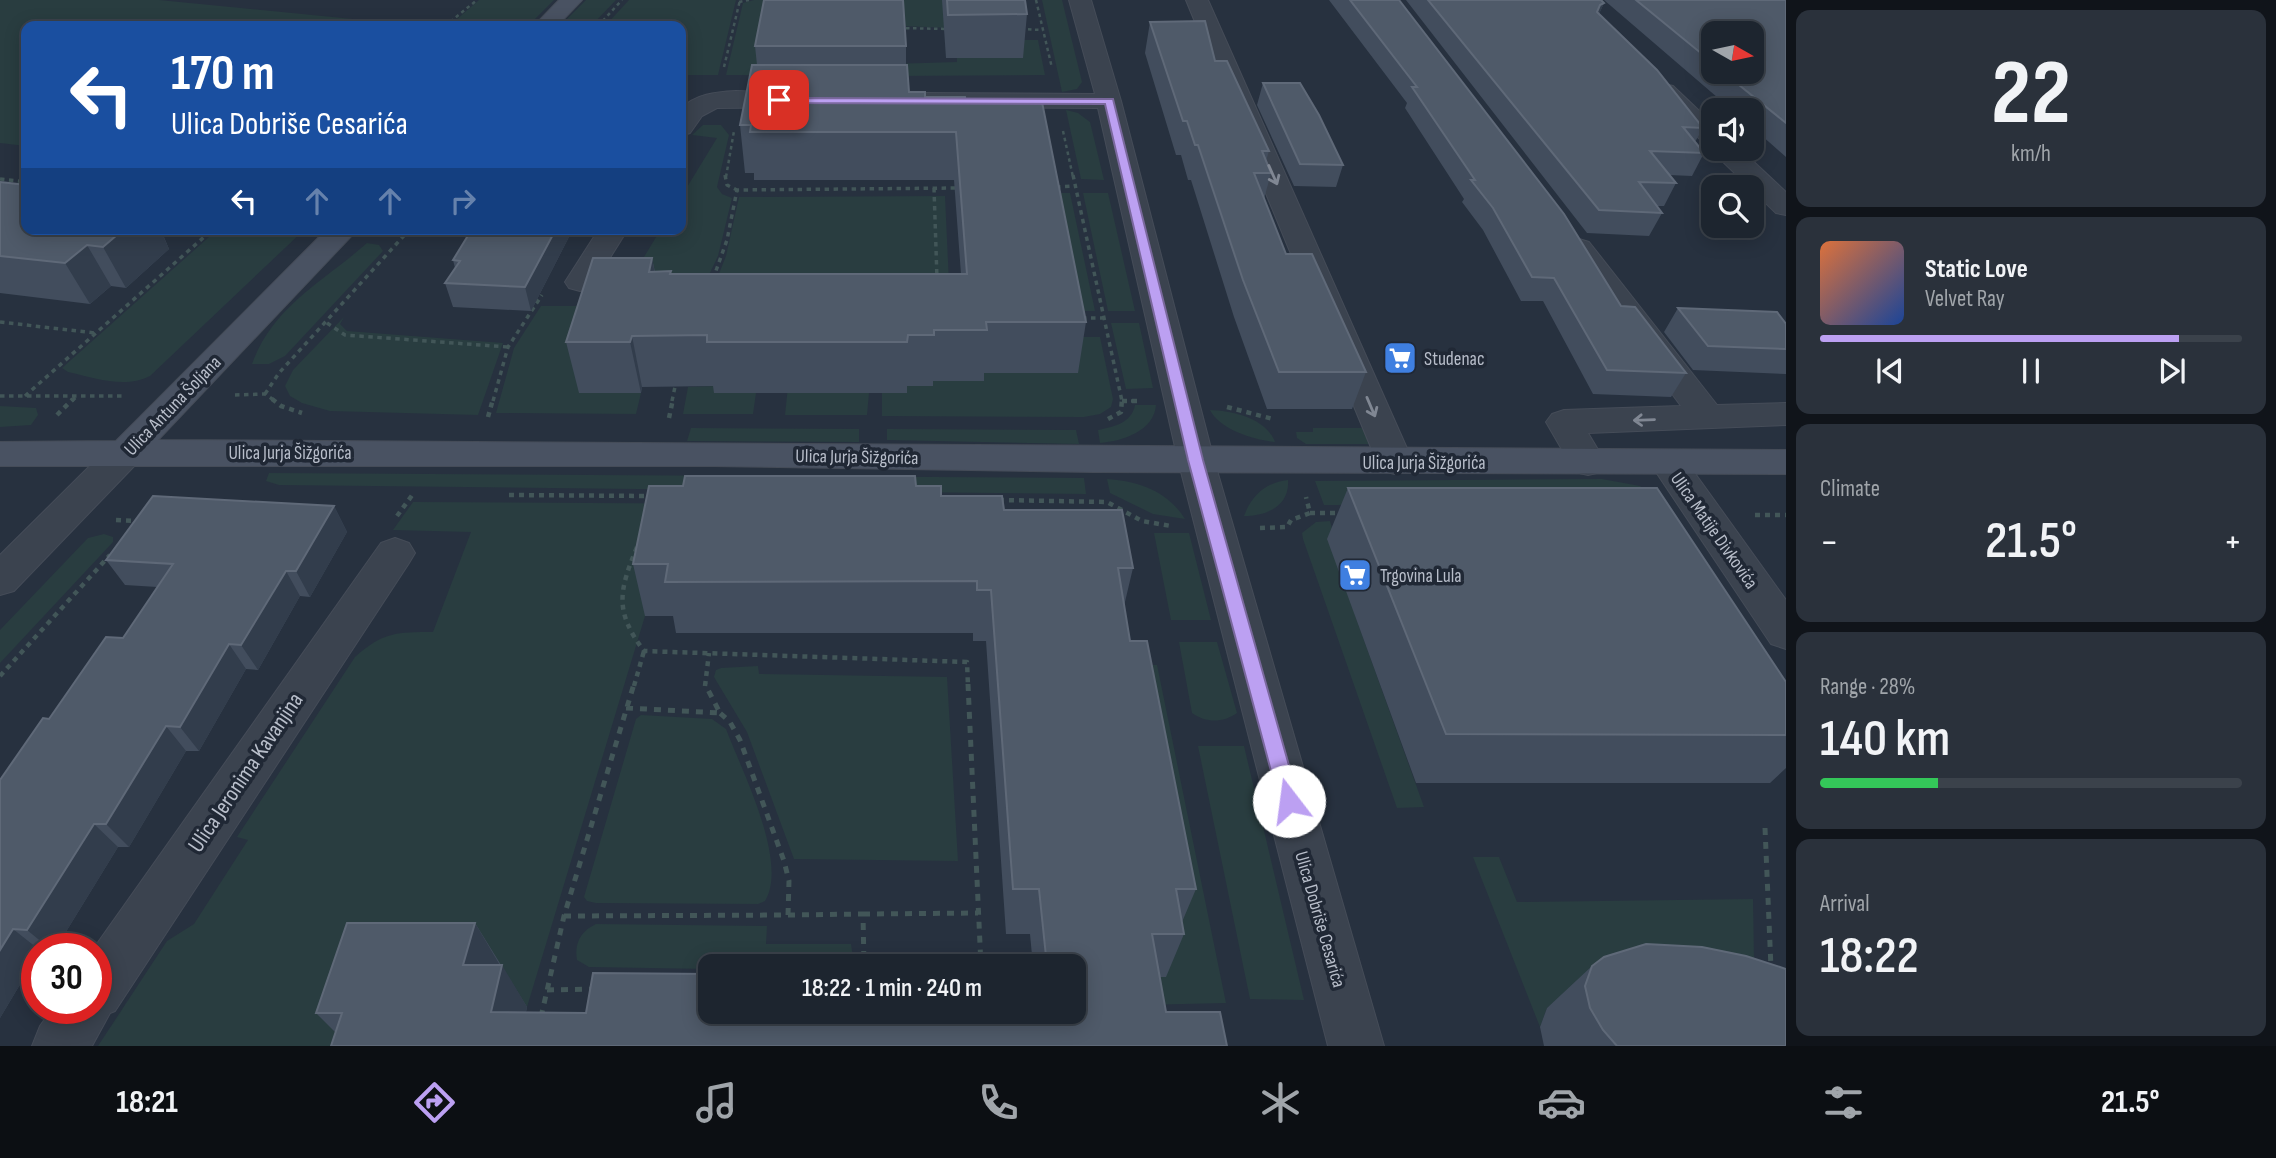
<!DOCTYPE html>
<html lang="en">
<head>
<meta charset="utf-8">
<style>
  body { margin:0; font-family:"Sofia Sans Condensed",sans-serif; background:#2a313b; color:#f1f3f6; height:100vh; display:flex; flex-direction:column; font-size:26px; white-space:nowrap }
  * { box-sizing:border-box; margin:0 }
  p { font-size:23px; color:#a0a5aa }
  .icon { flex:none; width:38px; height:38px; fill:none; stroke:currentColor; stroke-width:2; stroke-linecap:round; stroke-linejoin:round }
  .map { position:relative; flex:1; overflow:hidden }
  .side { display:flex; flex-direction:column; gap:10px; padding:10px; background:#10141a; width:490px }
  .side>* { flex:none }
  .banner { position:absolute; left:21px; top:21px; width:665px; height:214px; border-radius:14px; box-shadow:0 4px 18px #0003,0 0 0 2px #3b424b; background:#1a4fa0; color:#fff; overflow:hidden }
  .needle { width:46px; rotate:99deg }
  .buttons { position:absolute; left:1701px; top:21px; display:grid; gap:14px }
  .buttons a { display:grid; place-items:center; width:63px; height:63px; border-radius:14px; background:#1d252f; box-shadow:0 4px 18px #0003,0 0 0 2px #3b424b; font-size:35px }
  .speed { position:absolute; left:21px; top:933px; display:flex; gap:14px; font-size:35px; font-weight:700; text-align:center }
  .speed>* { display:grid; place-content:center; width:91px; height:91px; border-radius:50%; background:#1d252f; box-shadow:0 4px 18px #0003,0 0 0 2px #3b424b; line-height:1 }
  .speed .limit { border:10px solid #d22; background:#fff; color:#111 }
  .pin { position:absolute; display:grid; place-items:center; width:60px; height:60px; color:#fff; margin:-30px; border-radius:14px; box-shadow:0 4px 10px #0006 }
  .me { position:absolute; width:77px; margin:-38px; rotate:345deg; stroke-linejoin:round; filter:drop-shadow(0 0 5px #0008) }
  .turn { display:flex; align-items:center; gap:24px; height:147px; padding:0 35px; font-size:32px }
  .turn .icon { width:91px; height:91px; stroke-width:2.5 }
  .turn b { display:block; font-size:49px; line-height:60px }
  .lanes { display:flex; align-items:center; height:66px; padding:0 35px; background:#0003; justify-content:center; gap:35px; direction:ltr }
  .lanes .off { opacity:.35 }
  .big { font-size:52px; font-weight:600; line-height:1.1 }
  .side .card { flex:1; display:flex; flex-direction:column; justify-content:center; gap:10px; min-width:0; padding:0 24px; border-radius:14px; background:#2a313b }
  .side .dial { align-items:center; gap:0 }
  .dial b { font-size:91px; line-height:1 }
  .song { display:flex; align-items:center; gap:21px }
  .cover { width:84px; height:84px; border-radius:10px; background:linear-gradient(135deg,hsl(20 70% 55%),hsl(220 70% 35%)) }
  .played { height:7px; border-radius:4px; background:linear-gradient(90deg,#bca0f2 85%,#3b424b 85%) }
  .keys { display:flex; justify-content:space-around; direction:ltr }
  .heat { display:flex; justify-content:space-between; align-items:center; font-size:38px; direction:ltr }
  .charge { height:10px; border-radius:5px; background:linear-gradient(90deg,#34c759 28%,#3b424b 0) }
  .trip { position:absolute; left:698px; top:954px; width:388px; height:70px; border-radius:14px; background:#1d252f; box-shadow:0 4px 18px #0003,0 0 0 2px #3b424b; font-weight:600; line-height:70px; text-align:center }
  .menu { display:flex; height:112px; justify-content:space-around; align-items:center; background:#0c0f13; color:#a0a5aa }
  .menu .icon { width:49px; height:49px }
  .menu .selected { color:#bca0f2 }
  .menu b { font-size:32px; color:#f1f3f6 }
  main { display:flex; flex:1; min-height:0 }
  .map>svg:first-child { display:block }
  .green { fill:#293d40 }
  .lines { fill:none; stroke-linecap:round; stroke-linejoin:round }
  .street-casing { stroke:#454c58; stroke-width:2 }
  .secondary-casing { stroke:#454c58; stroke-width:2 }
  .path-far3 { stroke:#425658; stroke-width:2.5; stroke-dasharray:3.5 3.5; stroke-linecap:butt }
  .path-far2 { stroke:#425658; stroke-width:3.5; stroke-dasharray:4.5 4.5; stroke-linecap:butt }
  .path-far1 { stroke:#425658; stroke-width:4.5; stroke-dasharray:5 5; stroke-linecap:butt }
  .path { stroke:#425658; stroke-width:5; stroke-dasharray:7 7; stroke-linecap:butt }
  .street { fill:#3b434f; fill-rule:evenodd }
  .secondary { fill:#495262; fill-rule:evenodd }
  .wall { fill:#424d5d; fill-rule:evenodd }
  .shaded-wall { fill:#323d4c }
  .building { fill:#4f5a69; stroke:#5f6978; stroke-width:2 }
  .oneway { stroke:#808793 }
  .route { fill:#bca0f2; stroke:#7a689d; stroke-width:2 }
  .labels { text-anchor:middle; stroke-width:7; stroke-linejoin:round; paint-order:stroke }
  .poi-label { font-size:19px; fill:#b8beca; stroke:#202835; text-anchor:start }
  .street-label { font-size:19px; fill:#b8beca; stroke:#202835 }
  .near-street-label { font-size:23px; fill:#b8beca; stroke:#202835 }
</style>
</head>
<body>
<main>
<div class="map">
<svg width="1786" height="1046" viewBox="0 0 1786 1046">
  <rect width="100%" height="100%" fill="#27313f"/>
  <!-- green -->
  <path class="green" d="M0,0H159L393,23L390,26H26V146L0,143Z
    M479,0H554L528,26H449Z
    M586,0H616L591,26H560Z
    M629,0H736L718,75H681V26H605Z
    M754,0H791L811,75H726L743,3Z
    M838,0H952L954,28L844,24Z
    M1042,0H1062L1082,82L1077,89L1062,92Z
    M1020,40H1038L1045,75L891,76V64L957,62V58Z
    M1066,110L1078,113L1090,122L1104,180L1081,179Z
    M703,125H721L729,135L717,187L722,194L732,198L718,256L695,304L579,393H641L636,414L496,413L514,348L541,306H581L630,280L661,229H681V197L717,138L692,135Z
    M1036,193H1070L1095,311H1056Z
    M1083,193H1108L1135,311H1108Z
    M945,196L950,304H707L726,256L739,197Z
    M218,229H305L150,376C125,389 95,378 68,372L62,368Z
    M367,243L379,245L383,251L285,356L269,364H252C273,306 323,282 367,243Z
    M344,317L340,324L347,331L503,343L478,415L330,411L302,403L290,396L285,386L293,370Z
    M1111,323H1139L1153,388L1126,389Z
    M1072,337H1100L1113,399L1111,407L1100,414L1084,417L882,416V393H907V386H932V381L983,373H1077Z
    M715,386L756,393L753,414H683L688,387Z
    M788,386L869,393L867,415H785Z
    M1135,405H1156C1154,431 1123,441 1100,443L1098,430C1113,427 1132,423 1135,405Z
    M0,406L36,408L38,415L31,425L0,427Z
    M1210,410C1233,411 1266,418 1275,442C1255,440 1220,430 1210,410Z
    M691,428L859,429V442L687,441Z
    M1313,428H1367L1374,444H1306L1297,438L1296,432H1313Z
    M887,429L1076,430L1079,444L887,440Z
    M269,473L1084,478L1086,494L279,485L266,481Z
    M1107,479C1138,481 1168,491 1185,519L1153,514L1110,493Z
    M1602,479L1640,486L1665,504L1324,505L1315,481Z
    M1288,480C1290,507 1265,516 1244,516C1251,496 1266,482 1288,480Z
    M413,502L761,504L660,538L645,616L527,1007L486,1004L356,1046H98L167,941L194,924L248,840L237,837L355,657C383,632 397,632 433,632L471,532L393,530Z
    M1330,521L1356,618L1424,807L1397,808L1303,539L1302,533L1316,522Z
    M1154,533H1189L1211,620H1171Z
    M104,534L113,537V542L0,663V630L88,538Z
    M1179,642H1217L1237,713C1223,723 1206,723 1192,713Z
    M1114,665H1157L1226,1003L1141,1005Z
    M758,666L759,674L947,677L958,861L794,859L747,732L714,677L716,670L721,668Z
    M641,715L712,719L726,729C741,769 789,862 765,901L758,904L596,903L587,901L584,897L636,719Z
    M1198,746H1244L1304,1000L1250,999Z
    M1473,857H1499L1517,902L1753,899L1755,1018L1558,999L1547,1008L1540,1027Z
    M596,924L767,926L766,944H851L853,957L849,966H710V969L589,967L577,960C574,943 581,931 596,924Z"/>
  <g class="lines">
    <defs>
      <path id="street" d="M1069,0H1091L1121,101L1214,460L1384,1046H1328L1178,460L1098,108L913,107L904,105L901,100L904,95L913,93L1095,94Z
        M1186,0H1208L1413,462L1408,471L1395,474L1382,471L1377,462Z
        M1664,84L1673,86L1713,124V146L1704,143L1655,96L1652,91L1655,86Z
        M736,91L797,93L806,95L809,100L806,105L797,107L717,108L702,116L690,133L681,136V109C695,94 716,92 736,91Z
        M1713,147L1740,149L1786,192V215L1776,213L1716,155Z
        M599,229H628L591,288L580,291L569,288L565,282Z
        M1579,239L1589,242L1717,405L1786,403V425L1588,433L1606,463L1601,472L1588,475L1575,472L1546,422L1552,414L1564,410L1681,406L1564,248L1569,242Z
        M126,440L139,443L144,452L139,461L14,591L0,595V555L113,443Z
        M1668,451L1681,454L1786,600V649L1771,644L1650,463L1655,454Z
        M395,538L409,543L415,553L409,563L115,1011L110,1013L92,1046H32L40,1026L53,1008H96L94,948L381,543Z"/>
      <path id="secondary" d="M559,0H582L557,26H534Z
        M327,229H358L158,440L1786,450V474L1092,472L714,466H0V442L116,441Z"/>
    </defs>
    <!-- street casing -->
    <use href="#street" class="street-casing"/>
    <!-- secondary casing -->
    <use href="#secondary" class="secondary-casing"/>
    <!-- path-far3 -->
    <path class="path-far3" d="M1036,0L1052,68
      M739,2L749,0
      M445,26L477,0
      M598,26L622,0
      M899,28L949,29
      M1021,29L1043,30
      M724,67L740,0
      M1063,131L1073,177
      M726,177L734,131"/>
    <!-- path-far2 -->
    <path class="path-far2" d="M725,175L727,185L737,190
      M1073,175L1122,401
      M0,179L26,182
      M1056,187L1074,186
      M934,188L937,279
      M383,234L403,235
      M713,279L727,240L737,190L958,188
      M1082,318H1104
      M0,322L95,333
      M327,323L345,335L508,347
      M265,394L279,373L410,229
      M235,395L265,394L275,401
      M0,396H125
      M25,396L213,229
      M72,401L76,397
      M493,401L508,347L542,295
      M672,401L676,382
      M1122,401H1139"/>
    <!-- path-far1 -->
    <path class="path-far1" d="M272,399L281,406L302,413
      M1122,401H1139
      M1227,407L1273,419
      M57,415L73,399
      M488,417L493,399
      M669,418L673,399
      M1108,419L1121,412L1122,399
      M509,495L651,496
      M999,500L1107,502L1142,521L1171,526
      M1310,513H1341
      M1755,515H1786
      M397,516L413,494
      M116,520L139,521
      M1260,528L1287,527L1291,520L1310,513L1306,497
      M637,547C619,591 614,611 644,651L967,662L968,686
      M0,676L110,555
      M634,686L644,651
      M705,686L709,653"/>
    <!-- path -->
    <path class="path" d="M968,684L981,966
      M626,708L720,713L705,684
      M1765,828L1771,968
      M863,914L978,913
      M788,915L863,914L864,966
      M564,916L788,915L789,881L784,861L740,740L730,722L720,713
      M547,990L595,989
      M541,1017L564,916L634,684"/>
    <!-- street -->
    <use href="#street" class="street"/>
    <!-- secondary -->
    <use href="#secondary" class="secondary"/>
  </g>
  <!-- wall -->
  <path class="wall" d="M942,0H1025L1027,14L1023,58H946Z
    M1329,0H1399L1621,306L1686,373L1671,397L1593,394L1543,301H1521L1483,230L1462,202L1464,199L1405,108L1407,103Z
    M1406,0H1601L1604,3L1599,14L1703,128L1695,142L1704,153L1692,176L1669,175L1676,183L1664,206H1656L1662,213L1649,236L1587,233Z
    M1604,0H1786V157L1752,127V110H1732ZM1713,33L1752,72H1713Z
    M1150,22L1215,61L1269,151L1266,161L1271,173L1264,199L1286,254L1366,372L1352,409H1267L1234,317L1191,180H1188L1181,155H1176L1145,53Z
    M755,46H906V65L909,92L925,97L966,103L1086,322L1078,373H984V381H933V386H907V393H714L713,386L642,387L641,393H579L566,342L652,258L655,272L671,271V274H961L954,180H754V173H745L740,125L757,65Z
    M1263,83L1343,165L1336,187L1294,186L1257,105Z
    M0,182L164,237L169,249L126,288L111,286L90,304L0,293Z
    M472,229H581L579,234L571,233L531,311L453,307L445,283L455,268L453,260Z
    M1678,308L1786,324V374L1693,370L1664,332Z
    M916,486L941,496L1004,510L1133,568L1124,606L1130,641L1196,889L1182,922L1184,934L1166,977H1160L1166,1012L336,1033L316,1013L475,923L527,1007L526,1012H1074V966H1033L1030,934H1006L986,641H973V633H676L673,616H645L633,564Z
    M1348,488L1786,682V768L1770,783H1416L1327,539Z
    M334,506L347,532L310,597L300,596L258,670L246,669L199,751H186L129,847H118L56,948H37V956L0,1018V780L49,719L123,638L157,587L125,585L106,560Z
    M1592,966L1786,1046H1544L1540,1027L1547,1008Z"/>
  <!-- shaded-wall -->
  <path class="shaded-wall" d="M1604,3L1595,23L1591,25L1600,5Z
    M124,229H160L169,249L126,288L103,247Z
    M556,229H570L571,233L531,311L525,287Z
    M87,245L111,286L90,304L65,263Z
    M652,258L661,308L649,272Z
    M632,336L642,387L641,393L630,342Z
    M334,506L347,532L310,597L296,571Z
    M286,571L300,596L258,670L241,645Z
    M229,644L246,669L199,751L180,727Z
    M166,726L186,751L129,847L106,824Z
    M94,824L118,847L56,948H49L27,930Z
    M475,923L501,967L463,965Z
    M13,929L37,948V956L0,1018V950Z
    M502,965L527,1007L518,1046L491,1012Z"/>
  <!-- building -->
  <path class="building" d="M764,0H903L906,46H755Z
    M947,0H1025L1027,14L948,15Z
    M1350,0H1399L1564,214L1621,306L1635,307L1686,373L1607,370L1554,278L1532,277L1493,208L1471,180H1475L1412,87H1417Z
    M1428,0H1601L1604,3L1600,5L1597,12L1657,70L1703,128L1683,127L1704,153L1650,151L1676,183L1639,182L1662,213L1599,210Z
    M1636,0H1786V123L1723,72H1752V33H1713V63Z
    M1205,21L1215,61H1227L1269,151H1262L1271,173H1254L1286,254H1312L1366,372H1279L1243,280L1198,145H1195L1187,121H1183L1150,22Z
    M752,65H907L909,92H925V97H965L966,103L1042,102L1086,322H986L987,330H934V335H908L907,342H707V335L632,336L630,342H566L593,258H652L649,272L671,271L670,274H967L956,132H750L751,125H740Z
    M1263,83H1300L1319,115L1343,165L1300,164Z
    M0,182L26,185V229H124L103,247L87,245L65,263L0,256Z
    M472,229H556L525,287L445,283L460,261L453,260Z
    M1678,308L1777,312L1786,324V349L1708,346Z
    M685,476H915L916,486H941V496H1002L1004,510H1122L1133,568H1118L1130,641H1147L1196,889H1176L1184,934H1152L1166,1012H1220L1227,1046H331L342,1013H316L347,923H475L463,965H502L491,1012L586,1013L593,973L710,974V1012H1074V966H1047L1039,889H1013L991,590H977V581L665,582L668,564H633L649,486H683Z
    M1348,488H1657L1786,682V735L1446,734Z
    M153,496L334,506L296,571H286L241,645L229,644L180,727L166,726L106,824H94L27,930L13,929L0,950V780L43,718L49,719L106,637L123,638L173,564L106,560Z
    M1646,944L1702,947L1746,956L1786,969V1046H1617L1603,1030L1590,1008L1585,986L1592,966L1604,957Z"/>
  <!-- one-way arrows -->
  <defs><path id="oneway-shaft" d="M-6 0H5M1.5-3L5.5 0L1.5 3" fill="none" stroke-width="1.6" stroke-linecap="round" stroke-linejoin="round" transform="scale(1.75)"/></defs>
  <g class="oneway">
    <use href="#oneway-shaft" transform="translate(1273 175) rotate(66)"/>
    <use href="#oneway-shaft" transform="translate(1371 407) rotate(67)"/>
    <use href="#oneway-shaft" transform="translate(1644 420) rotate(178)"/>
  </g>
  <!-- route -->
  <path class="route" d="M776,98L1113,99L1203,460L1299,801L1296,808L1289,810L1282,808L1279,801L1188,460L1105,104L779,103L774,100Z"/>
  <!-- icons -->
  <defs>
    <symbol id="supermarket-square" viewBox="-11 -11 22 22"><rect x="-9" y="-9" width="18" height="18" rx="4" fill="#3f7fe0" stroke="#202835"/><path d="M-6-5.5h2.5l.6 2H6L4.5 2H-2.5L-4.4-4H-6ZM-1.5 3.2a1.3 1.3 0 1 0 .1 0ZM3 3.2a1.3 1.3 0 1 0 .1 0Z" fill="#fff"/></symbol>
  </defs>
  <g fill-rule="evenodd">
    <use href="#supermarket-square" x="1381" y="339" width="38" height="38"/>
    <use href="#supermarket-square" x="1336" y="556" width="38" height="38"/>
  </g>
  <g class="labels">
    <!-- poi labels -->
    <g class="poi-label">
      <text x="1424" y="365">Studenac</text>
      <text x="1380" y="582">Trgovina Lula</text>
    </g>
    <!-- street labels -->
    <g class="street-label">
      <text transform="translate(172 405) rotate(-46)" y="7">Ulica Antuna Šoljana</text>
      <text x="290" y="459">Ulica Jurja Šižgorića</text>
      <text transform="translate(857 456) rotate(1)" y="7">Ulica Jurja Šižgorića</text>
      <text x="1424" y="469">Ulica Jurja Šižgorića</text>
      <text transform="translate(1715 530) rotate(55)" y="7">Ulica Matije Divkovića</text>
      <text transform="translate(1321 919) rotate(74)" y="7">Ulica Dobriše Cesarića</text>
    </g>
    <!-- near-street labels -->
    <g class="near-street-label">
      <text transform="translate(245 772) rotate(-56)" y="8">Ulica Jeronima Kavanjina</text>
    </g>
  </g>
</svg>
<div class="buttons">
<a><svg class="needle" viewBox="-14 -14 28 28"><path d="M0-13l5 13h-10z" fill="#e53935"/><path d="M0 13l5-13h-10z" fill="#a0a5aa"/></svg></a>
<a><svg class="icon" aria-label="sound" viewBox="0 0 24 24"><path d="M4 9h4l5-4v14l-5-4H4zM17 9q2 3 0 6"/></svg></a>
<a><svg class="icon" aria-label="search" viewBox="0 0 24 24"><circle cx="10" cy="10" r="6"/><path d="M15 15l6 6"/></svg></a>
</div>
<div class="speed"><div class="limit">30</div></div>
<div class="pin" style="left:779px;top:100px;background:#d93025"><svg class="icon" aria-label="arrive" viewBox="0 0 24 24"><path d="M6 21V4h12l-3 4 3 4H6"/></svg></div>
<svg class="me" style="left:1289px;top:801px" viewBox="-20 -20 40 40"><circle r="19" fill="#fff"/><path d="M0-13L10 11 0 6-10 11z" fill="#bca0f2"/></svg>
<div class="trip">18:22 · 1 min · 240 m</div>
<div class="banner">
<div class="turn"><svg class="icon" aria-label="left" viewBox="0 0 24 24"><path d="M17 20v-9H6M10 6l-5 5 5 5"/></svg><div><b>170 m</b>Ulica Dobriše Cesarića</div></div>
<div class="lanes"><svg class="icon" aria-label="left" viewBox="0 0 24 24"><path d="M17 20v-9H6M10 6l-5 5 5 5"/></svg><svg class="icon off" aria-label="ahead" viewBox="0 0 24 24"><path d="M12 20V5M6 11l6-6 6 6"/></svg><svg class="icon off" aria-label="ahead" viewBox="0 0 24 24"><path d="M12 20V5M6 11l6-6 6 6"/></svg><svg class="icon off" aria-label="right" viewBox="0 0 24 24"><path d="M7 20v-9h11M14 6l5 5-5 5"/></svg></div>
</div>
</div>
<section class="side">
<div class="card dial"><b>22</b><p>km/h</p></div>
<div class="card">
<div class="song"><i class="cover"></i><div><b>Static Love</b><p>Velvet Ray</p></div></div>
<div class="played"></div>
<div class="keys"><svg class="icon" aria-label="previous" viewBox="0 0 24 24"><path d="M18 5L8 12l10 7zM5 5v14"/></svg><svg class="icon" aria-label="pause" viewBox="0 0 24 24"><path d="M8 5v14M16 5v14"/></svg><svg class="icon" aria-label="next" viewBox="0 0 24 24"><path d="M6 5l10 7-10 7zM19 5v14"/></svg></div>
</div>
<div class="card"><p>Climate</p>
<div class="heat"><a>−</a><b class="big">21.5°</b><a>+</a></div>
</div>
<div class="card"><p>Range · 28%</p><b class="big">140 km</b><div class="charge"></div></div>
<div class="card"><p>Arrival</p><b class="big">18:22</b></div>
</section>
</main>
<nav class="menu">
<b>18:21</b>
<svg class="icon selected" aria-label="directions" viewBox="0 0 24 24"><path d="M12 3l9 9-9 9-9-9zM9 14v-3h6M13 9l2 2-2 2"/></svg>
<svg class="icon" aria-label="music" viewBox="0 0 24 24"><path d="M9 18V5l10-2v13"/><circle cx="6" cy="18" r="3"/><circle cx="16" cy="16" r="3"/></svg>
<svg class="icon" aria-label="phone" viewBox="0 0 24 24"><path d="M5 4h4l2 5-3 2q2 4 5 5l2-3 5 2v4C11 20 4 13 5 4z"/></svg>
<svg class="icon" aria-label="climate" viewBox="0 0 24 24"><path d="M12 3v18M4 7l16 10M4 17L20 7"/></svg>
<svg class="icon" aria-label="car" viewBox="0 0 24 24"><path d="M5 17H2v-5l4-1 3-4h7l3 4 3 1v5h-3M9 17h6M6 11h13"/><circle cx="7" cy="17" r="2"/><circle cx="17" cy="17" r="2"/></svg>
<svg class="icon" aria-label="filters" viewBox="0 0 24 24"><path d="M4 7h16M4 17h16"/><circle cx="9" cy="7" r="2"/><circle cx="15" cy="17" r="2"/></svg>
<b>21.5°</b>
</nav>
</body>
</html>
